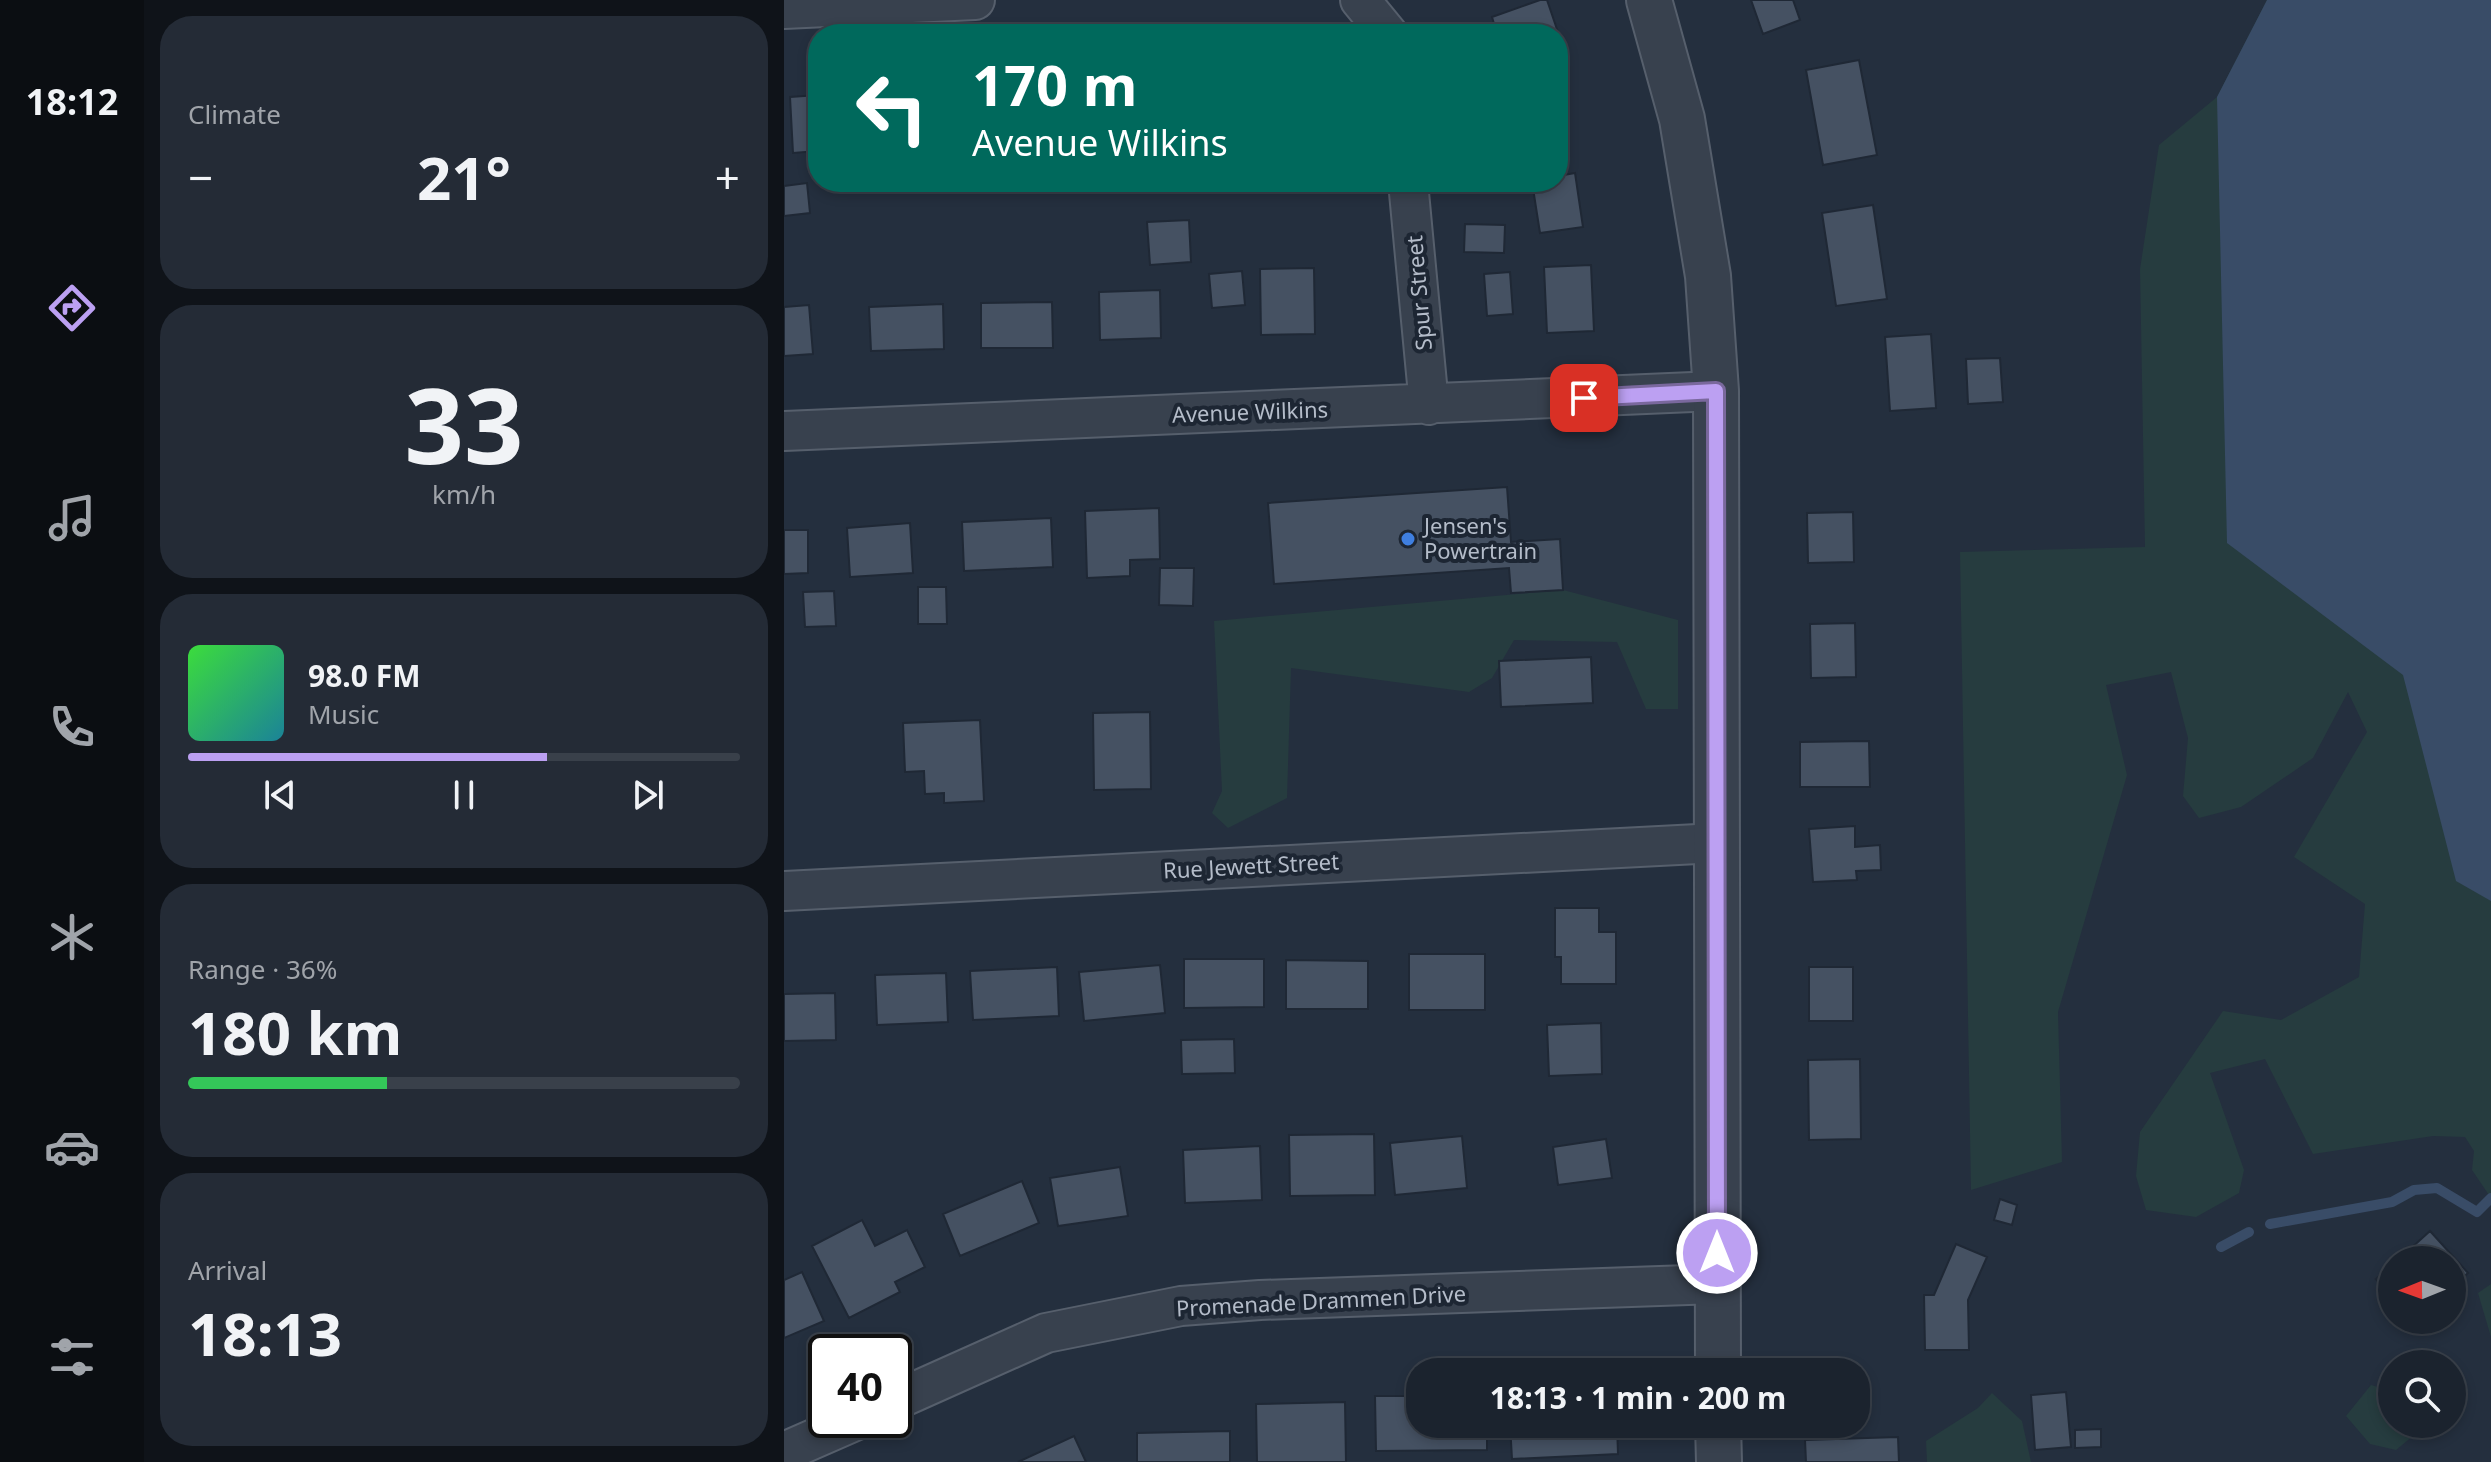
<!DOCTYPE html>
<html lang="en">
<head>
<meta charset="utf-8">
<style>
  body { margin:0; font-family:"Noto Sans",sans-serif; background:#242b36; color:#f1f3f6; height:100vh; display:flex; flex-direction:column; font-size:30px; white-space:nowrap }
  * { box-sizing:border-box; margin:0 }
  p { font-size:26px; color:#a0a4aa }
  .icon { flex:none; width:44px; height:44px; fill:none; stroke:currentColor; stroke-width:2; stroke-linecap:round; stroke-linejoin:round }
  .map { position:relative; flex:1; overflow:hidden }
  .panel { display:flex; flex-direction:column; gap:16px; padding:16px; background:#0f1319; width:640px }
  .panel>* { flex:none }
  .banner { position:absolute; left:24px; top:24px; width:760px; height:168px; border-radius:32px; box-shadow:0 4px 12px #0003,0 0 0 2px #39404a; background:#00695c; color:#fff; overflow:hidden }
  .needle { width:52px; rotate:269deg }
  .tools { position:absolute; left:1594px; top:1246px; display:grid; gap:16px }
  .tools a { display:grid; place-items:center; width:88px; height:88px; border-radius:50%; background:#1b232e; box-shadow:0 4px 12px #0003,0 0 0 2px #39404a; font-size:40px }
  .speed { position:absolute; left:24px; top:1334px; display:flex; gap:16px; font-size:40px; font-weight:700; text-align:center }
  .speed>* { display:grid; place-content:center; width:104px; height:104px; border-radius:50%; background:#1b232e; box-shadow:0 4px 12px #0003,0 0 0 2px #39404a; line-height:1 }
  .speed .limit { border:4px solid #111; border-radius:12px; background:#fff; color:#111 }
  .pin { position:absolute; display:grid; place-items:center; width:68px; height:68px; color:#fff; margin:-34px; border-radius:16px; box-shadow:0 4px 12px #0006 }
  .me { position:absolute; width:88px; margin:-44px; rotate:0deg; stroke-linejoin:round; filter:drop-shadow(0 0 6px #0008) }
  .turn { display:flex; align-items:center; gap:28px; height:168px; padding:0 32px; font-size:36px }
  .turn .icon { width:104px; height:104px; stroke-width:2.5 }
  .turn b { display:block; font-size:56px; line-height:68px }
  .big { font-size:60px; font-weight:700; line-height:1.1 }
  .panel .tile { flex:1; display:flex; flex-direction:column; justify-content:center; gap:12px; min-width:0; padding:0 28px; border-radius:32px; background:#242b36 }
  .panel .dial { align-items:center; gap:0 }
  .dial b { font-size:104px; line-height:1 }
  .song { display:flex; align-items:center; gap:24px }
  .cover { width:96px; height:96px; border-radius:12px; background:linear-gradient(135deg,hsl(120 70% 55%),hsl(190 70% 35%)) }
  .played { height:8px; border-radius:4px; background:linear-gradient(90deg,#bca0f2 65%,#39404a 65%) }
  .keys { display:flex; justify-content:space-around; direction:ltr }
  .heat { display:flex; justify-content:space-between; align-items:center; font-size:44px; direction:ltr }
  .charge { height:12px; border-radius:6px; background:linear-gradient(90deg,#34c759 36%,#39404a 0) }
  .trip { position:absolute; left:622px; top:1358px; width:464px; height:80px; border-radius:32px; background:#1b232e; box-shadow:0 4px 12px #0003,0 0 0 2px #39404a; font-weight:700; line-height:80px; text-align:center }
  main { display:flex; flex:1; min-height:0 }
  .menu { display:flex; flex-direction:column; width:144px; justify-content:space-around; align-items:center; background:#0b0e12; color:#a0a4aa }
  .menu .icon { width:56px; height:56px }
  .menu .on { color:#bca0f2 }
  .menu b { font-size:36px; color:#f1f3f6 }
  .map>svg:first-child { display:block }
  .green { fill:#263c3f }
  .water { fill:#394c67 }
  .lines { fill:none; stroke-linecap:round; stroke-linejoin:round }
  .stream { stroke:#394c67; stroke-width:10 }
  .building { fill:#455162; stroke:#1f2835; stroke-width:2 }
  .minor-casing { stroke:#565f6c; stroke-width:42 }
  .tertiary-casing { stroke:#565f6c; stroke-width:48 }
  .minor { stroke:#38414e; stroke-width:38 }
  .tertiary { stroke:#38414e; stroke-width:44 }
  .route-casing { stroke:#7a689d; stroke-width:20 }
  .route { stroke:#bca0f2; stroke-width:14 }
  .shop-dot { fill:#3f7fe0; stroke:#1d2633; stroke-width:3 }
  .labels { text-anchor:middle; stroke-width:8; stroke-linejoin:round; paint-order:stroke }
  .street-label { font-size:22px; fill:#b4bcc9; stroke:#1d2633 }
  .poi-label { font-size:22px; fill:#b4bcc9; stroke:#1d2633; text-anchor:start }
</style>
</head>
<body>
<main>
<nav class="menu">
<b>18:12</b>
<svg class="icon on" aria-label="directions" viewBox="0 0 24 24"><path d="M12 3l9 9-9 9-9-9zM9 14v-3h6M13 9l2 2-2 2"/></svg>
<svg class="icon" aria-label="music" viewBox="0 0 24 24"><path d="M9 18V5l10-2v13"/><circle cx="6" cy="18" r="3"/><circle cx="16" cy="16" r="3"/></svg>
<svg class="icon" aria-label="phone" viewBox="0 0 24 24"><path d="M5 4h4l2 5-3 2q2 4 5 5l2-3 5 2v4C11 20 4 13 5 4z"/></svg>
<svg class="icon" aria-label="climate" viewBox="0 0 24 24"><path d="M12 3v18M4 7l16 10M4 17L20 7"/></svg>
<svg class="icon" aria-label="car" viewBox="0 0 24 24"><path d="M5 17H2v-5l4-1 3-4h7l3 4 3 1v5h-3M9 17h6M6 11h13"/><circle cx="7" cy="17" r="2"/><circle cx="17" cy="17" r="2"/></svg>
<svg class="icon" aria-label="filters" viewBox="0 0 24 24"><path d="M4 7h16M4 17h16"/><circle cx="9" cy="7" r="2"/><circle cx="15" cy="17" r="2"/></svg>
</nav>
<section class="panel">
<div class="tile"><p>Climate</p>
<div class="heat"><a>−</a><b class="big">21°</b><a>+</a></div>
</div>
<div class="tile dial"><b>33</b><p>km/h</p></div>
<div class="tile">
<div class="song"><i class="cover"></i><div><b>98.0 FM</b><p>Music</p></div></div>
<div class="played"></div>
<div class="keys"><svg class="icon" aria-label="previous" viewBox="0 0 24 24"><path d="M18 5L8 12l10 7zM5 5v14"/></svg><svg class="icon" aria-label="pause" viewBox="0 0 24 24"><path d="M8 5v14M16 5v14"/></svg><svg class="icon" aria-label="next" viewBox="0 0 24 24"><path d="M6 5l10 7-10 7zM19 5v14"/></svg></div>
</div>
<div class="tile"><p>Range · 36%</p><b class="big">180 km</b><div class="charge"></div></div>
<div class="tile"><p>Arrival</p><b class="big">18:13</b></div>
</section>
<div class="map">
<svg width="1707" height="1462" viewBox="0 0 1707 1462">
  <rect width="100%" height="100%" fill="#242f3e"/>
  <!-- green -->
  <path class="green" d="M1483,0H1707V1198L1688,1170L1690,1151L1681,1137L1649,1136L1529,1154L1481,1059L1426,1073L1460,1170L1455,1193L1412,1217L1362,1210L1352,1176L1356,1132L1439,1011L1497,1020L1575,977L1581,904L1510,857L1583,732L1564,692L1529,758L1457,807L1415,818L1399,796L1404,738L1387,672L1322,685L1343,775L1274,1012L1278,1162L1187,1190L1176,552L1361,547L1356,269L1375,145L1433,97Z
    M779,590L894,620V709H862L833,642L730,640L708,678L685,692L507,668L503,798L444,828L428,813L438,791L430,621Z
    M1707,1284V1337L1694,1293Z
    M1587,1385L1608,1391V1424H1634L1630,1435L1612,1450L1586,1444L1562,1416Z
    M1208,1393L1238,1421L1247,1462H1143L1142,1441L1194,1408Z"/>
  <!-- water -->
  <path class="water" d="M1483,0H1707V901L1672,881L1619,675L1443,543L1433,97Z"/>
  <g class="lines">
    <!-- stream -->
    <path class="stream" d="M1486,1224L1608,1202L1630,1190L1653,1188L1693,1212L1707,1198
      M1437,1247L1465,1232"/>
  </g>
  <!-- building -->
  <path class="building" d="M756,0H763L778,44L774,45V34H713L708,17Z
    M967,0H1009L1016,20L979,34Z
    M1075,60L1093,155L1039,165L1022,70Z
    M34,95V151L9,153L6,97Z
    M791,173L799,227L756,233L748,182H774V176Z
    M23,183L26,213L0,216V186Z
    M1089,205L1103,299L1052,306L1038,213Z
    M405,220L407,262L366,265L363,222Z
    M681,224L721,225L720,253L680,252Z
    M807,265L810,331L763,333L760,267Z
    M530,268L531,334L477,335L476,269Z
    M458,271L461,305L428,308L425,274Z
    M726,272L729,314L703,316L700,274Z
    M376,290L377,338L316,340L315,292Z
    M268,302L269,348H197V303Z
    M159,304L160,349L87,351L85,307Z
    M25,305L29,354L0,356V307Z
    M1147,334L1152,408L1106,411L1101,337Z
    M1216,358L1219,402L1184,404L1182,359Z
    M723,487L727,542L776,539L779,590L727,593L725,568L490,584L484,503Z
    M375,508L376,559L346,560V576L303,578L301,511Z
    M1069,512L1070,562L1024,563L1023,513Z
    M267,518L269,567L180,571L178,522Z
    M126,523L129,573L66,577L63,528Z
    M0,530H24V573L0,574Z
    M376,568H410L409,606L375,605Z
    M134,587H162L163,624H134Z
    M50,591L52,626L21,627L19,592Z
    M1071,623L1072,677L1027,678L1026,624Z
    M807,657L809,703L717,707L715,661Z
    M366,712L367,789L310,790L309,713Z
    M196,720L200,801L160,803V793L141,794L140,771L121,772L119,723Z
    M1085,741L1086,787H1016V742Z
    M1071,826V847L1096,845L1097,870L1072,871L1073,880L1029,882L1025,829Z
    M771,908H815V932H832V984H777V957H771Z
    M625,954H701V1010H625Z
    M400,959H480V1007L400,1008Z
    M502,960L584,961V1009H502Z
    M376,965L381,1013L300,1021L295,972Z
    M273,967L275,1016L189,1020L186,971Z
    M1025,967H1069V1021H1025Z
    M162,973L164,1022L93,1025L91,975Z
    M51,993L52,1040L0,1041V994Z
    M817,1023L818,1074L765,1076L763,1025Z
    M450,1039L451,1073L398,1074L397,1040Z
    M1076,1059L1077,1139L1025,1140L1024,1060Z
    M590,1134L591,1195L506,1196L505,1135Z
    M678,1136L683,1188L611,1195L606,1143Z
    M822,1139L828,1178L774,1185L769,1147Z
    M476,1146L478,1200L401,1203L399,1150Z
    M336,1167L344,1216L274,1226L266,1178Z
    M238,1181L255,1223L176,1256L159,1214Z
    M1216,1199L1233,1205L1228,1225L1210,1220Z
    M78,1220L91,1246L123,1230L141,1267L111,1282L116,1292L65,1318L28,1246Z
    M1646,1231L1684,1273L1668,1287V1260H1614Z
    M1172,1244L1203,1257L1184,1300L1185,1350H1141L1140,1295H1150Z
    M1608,1265V1297L1592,1279Z
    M18,1272L40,1321L0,1338V1280Z
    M1282,1392L1287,1447L1251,1450L1247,1395Z
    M591,1396H636V1424H703V1450L592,1451Z
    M561,1402L562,1462H473L472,1404Z
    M726,1424H833L834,1454L728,1459Z
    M1317,1429V1447L1291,1448V1430Z
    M446,1431V1462H353V1433Z
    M290,1436L302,1462H234Z
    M1114,1437L1115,1462H1022L1021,1440Z"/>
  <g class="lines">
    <defs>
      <path id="minor" d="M576,0L604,34
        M0,9L191,0
        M624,182L645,405
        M0,431L932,391
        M0,891L933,843
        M110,1401L262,1333L397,1306L476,1300L933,1284
        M0,1452L73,1420"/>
      <path id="tertiary" d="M865,0L898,119L924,276L932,391L934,1372
        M934,1424L935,1462"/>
    </defs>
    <!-- minor casing -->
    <use href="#minor" class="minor-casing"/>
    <!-- tertiary casing -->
    <use href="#tertiary" class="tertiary-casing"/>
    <!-- minor -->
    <use href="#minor" class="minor"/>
    <!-- tertiary -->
    <use href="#tertiary" class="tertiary"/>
  </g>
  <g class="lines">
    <defs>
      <path id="route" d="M800,398L932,391L933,1253"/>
    </defs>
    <!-- route casing -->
    <use href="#route" class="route-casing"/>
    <!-- route -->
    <use href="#route" class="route"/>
  </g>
  <!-- markers -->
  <circle class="shop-dot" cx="624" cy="539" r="8"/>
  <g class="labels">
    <!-- street labels -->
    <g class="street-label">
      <text transform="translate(635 293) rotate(-95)" y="8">Spur Street</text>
      <text transform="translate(466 412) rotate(-2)" y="8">Avenue Wilkins</text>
      <text transform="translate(467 866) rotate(-3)" y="8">Rue Jewett Street</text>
      <text transform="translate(537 1301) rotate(-3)" y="8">Promenade Drammen Drive</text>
    </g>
    <!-- poi labels -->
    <g class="poi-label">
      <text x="640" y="534">Jensen's<tspan x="640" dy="25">Powertrain</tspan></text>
    </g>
  </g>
</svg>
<div class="tools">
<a><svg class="needle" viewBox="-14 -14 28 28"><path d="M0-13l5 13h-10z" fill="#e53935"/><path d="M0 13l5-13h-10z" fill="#a0a4aa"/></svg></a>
<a><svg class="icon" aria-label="search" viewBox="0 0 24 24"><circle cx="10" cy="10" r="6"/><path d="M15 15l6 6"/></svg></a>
</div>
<div class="speed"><div class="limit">40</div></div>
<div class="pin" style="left:800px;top:398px;background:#d93025"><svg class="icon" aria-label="arrive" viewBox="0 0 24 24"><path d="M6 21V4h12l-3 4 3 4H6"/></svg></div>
<svg class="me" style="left:933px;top:1253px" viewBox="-20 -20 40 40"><circle r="17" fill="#bca0f2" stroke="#fff" stroke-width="3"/><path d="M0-11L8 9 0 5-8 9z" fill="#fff"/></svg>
<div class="trip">18:13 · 1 min · 200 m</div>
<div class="banner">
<div class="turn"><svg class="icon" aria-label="left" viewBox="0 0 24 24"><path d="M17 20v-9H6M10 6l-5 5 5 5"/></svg><div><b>170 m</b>Avenue Wilkins</div></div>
</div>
</div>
</main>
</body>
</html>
